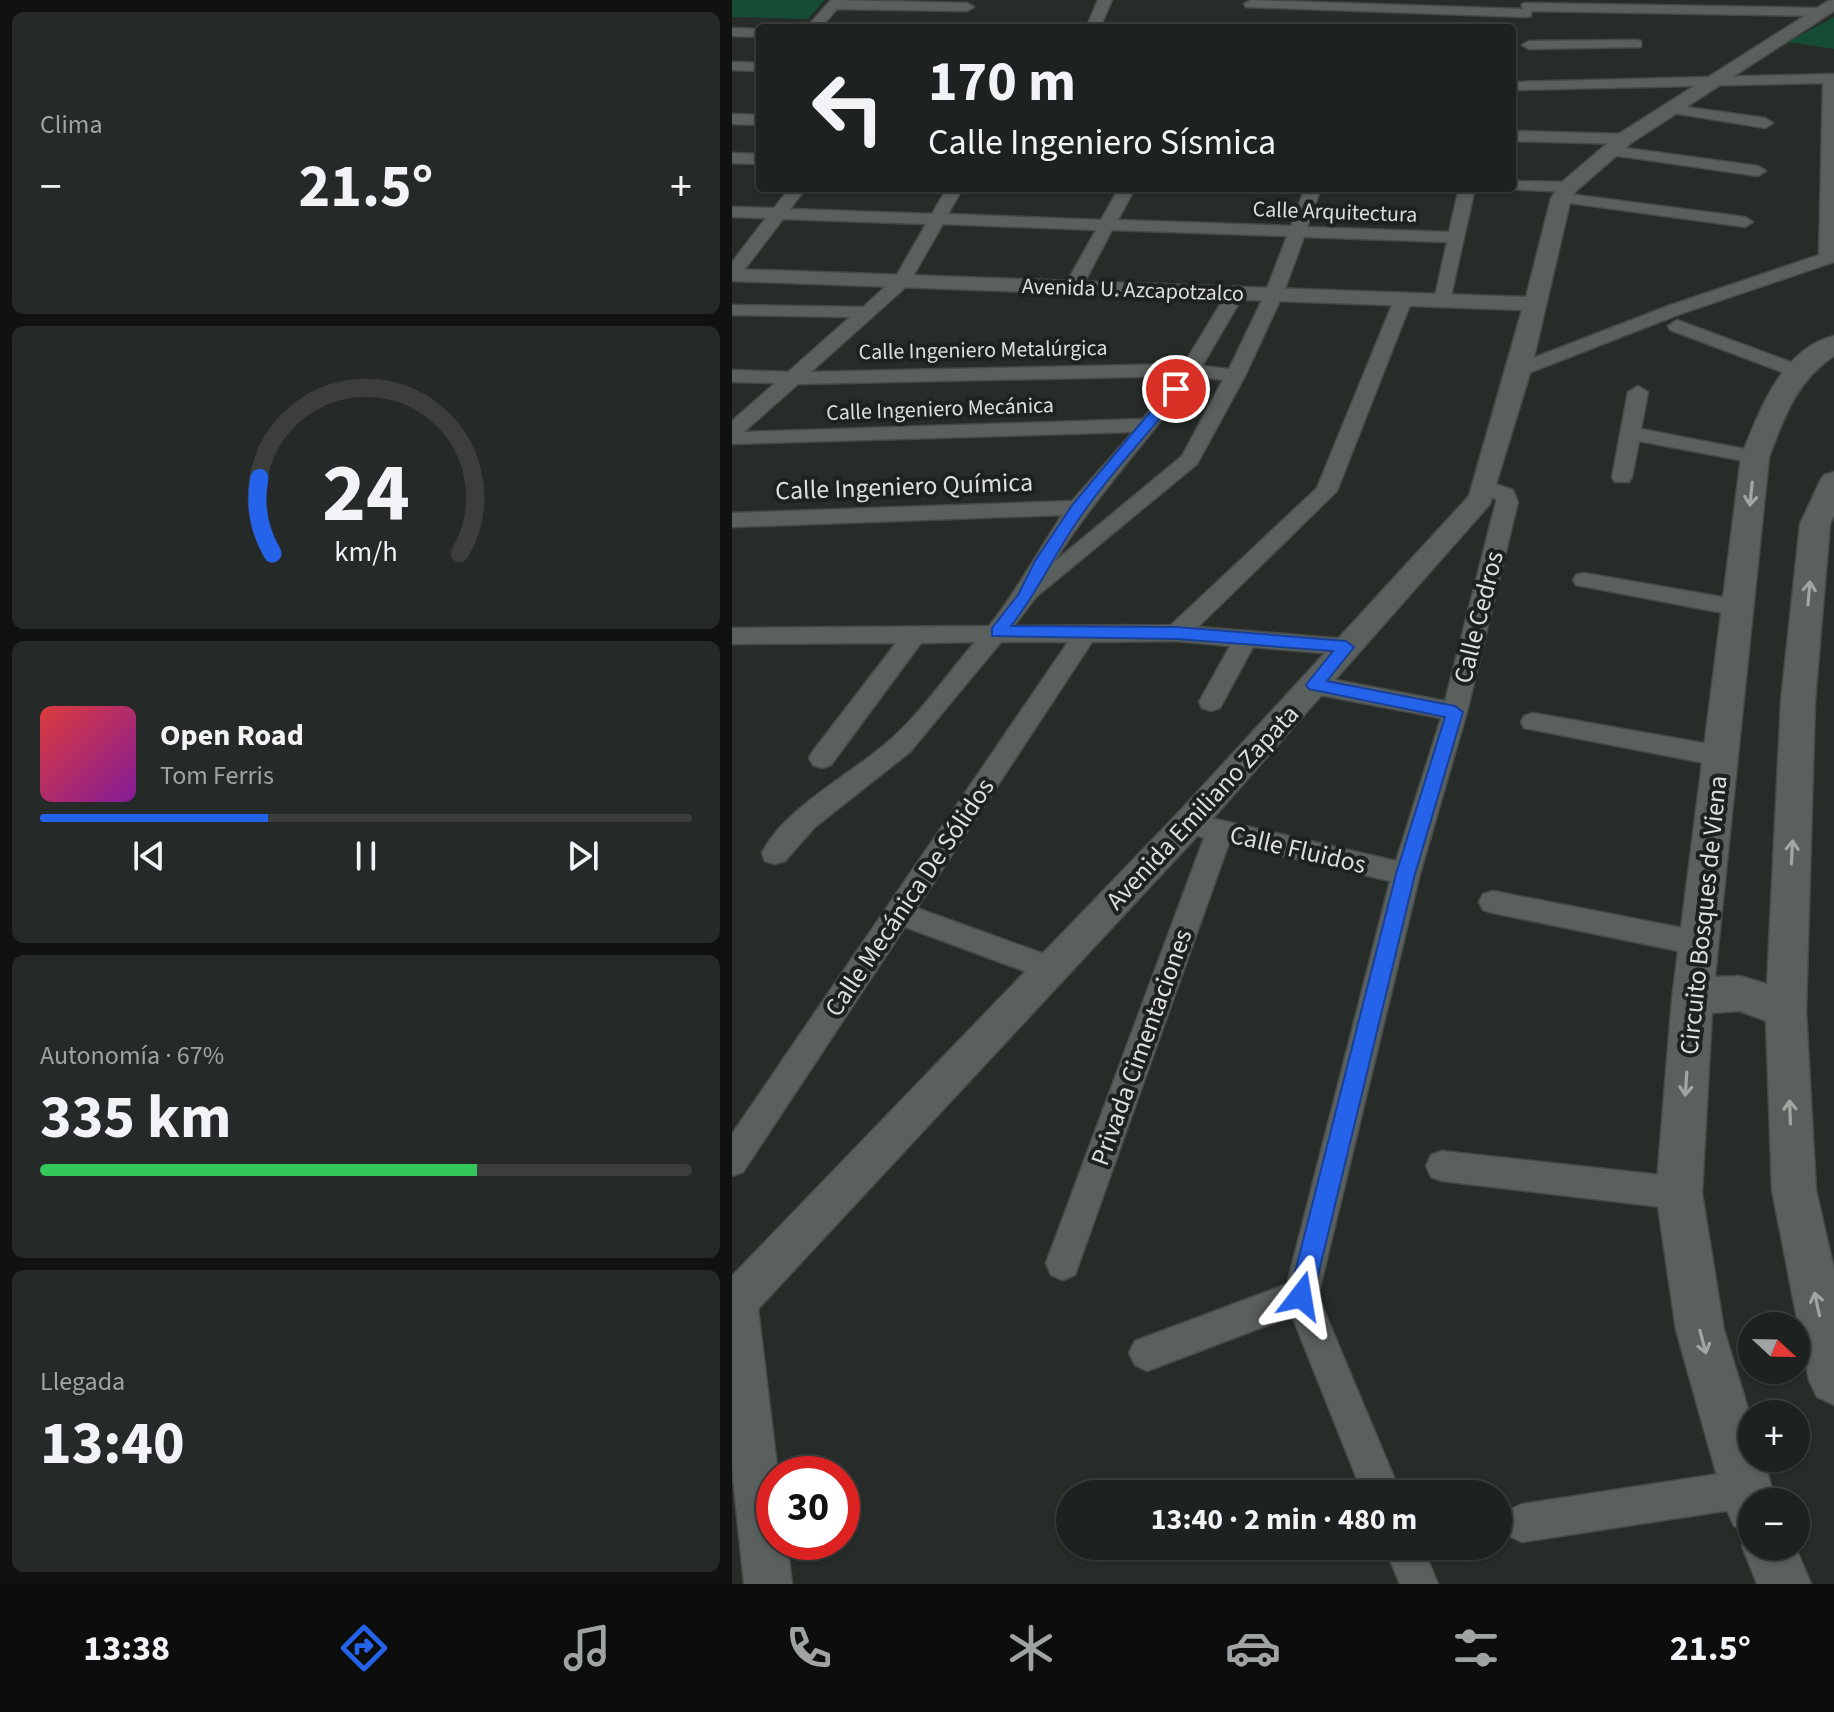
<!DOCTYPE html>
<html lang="es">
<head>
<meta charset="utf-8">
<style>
  body { margin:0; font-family:"Source Sans 3",sans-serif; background:#252928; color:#f1f3f6; height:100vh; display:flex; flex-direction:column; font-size:30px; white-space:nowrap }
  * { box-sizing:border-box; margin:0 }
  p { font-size:26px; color:#a0a3a4 }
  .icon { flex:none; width:44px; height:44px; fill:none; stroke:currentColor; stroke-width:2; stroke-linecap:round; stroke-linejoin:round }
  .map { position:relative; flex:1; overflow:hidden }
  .sheet { display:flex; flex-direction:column; gap:12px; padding:12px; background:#101211; width:732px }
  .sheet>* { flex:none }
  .guide { position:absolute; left:24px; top:24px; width:760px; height:168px; border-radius:8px; box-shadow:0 2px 6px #0004,0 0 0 2px #3b3e3d; background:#1d211f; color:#f1f3f6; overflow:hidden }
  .needle { width:52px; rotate:112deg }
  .tools { position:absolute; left:1006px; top:1312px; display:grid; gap:16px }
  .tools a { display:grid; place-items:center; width:72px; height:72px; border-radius:50%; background:#1d211f; box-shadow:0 2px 6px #0004,0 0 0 2px #3b3e3d; font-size:40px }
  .speed { position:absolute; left:24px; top:1456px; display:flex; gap:16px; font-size:40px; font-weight:700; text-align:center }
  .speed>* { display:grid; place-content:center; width:104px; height:104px; border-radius:50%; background:#1d211f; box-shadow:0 2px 6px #0004,0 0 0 2px #3b3e3d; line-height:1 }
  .speed .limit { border:12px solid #d22; background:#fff; color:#111 }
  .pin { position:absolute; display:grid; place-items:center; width:68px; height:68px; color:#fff; margin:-34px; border:4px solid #fff; border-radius:50%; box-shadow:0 2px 8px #0007 }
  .me { position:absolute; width:88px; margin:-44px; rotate:14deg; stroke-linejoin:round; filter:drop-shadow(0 0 6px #0008) }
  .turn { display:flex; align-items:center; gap:28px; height:168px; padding:0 40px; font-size:36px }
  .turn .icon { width:104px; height:104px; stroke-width:2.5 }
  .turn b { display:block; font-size:56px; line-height:68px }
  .big { font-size:60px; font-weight:700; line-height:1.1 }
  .sheet .tile { flex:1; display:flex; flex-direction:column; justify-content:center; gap:12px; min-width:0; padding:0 28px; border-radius:12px; background:#252928 }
  .sheet .dial { align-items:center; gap:0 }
  .dial svg { height:208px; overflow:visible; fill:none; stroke:#3b3e3d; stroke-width:7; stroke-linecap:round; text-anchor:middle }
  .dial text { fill:#f1f3f6; stroke:none }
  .song { display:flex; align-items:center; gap:24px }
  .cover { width:96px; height:96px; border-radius:12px; background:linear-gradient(135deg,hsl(0 70% 55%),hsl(290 70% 35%)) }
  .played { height:8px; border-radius:4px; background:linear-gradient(90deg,#2563eb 35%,#3b3e3d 35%) }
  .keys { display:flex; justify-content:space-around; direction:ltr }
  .heat { display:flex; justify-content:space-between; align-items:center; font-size:44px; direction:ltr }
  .charge { height:12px; border-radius:6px; background:linear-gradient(90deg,#34c759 67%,#3b3e3d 0) }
  .trip { position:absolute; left:324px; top:1480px; width:456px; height:80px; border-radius:40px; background:#1d211f; box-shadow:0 2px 6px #0004,0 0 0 2px #3b3e3d; font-weight:700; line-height:80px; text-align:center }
  .dock { display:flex; height:128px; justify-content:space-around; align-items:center; background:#0c0d0c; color:#a0a3a4 }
  .dock .icon { width:56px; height:56px }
  .dock .active { color:#2563eb }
  .dock b { font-size:36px; color:#f1f3f6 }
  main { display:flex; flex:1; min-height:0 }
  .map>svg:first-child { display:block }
  .green { fill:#144d34 }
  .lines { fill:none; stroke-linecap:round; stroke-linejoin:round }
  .minor-casing { stroke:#454947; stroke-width:3 }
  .tertiary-casing { stroke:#454947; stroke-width:3 }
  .secondary-casing { stroke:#454947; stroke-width:3 }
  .minor { fill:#5a605d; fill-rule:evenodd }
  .tertiary { fill:#5a605d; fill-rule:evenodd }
  .secondary { fill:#5a605d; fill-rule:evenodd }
  .oneway { stroke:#a2a6a3 }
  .route { fill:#2563eb; stroke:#184099; stroke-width:2 }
  .labels { text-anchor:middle; stroke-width:8; stroke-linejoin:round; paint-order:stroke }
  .far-street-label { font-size:22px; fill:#dcdfdd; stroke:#1e221f }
  .street-label { font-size:26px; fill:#dcdfdd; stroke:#1e221f }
</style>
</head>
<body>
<main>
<section class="sheet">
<div class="tile"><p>Clima</p>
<div class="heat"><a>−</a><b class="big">21.5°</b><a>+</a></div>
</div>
<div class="tile dial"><svg viewBox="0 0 100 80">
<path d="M14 69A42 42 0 1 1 86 69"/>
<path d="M14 69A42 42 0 0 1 9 40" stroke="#2563eb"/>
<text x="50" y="56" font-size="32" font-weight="700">24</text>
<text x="50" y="72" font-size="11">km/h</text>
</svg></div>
<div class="tile">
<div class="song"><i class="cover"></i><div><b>Open Road</b><p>Tom Ferris</p></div></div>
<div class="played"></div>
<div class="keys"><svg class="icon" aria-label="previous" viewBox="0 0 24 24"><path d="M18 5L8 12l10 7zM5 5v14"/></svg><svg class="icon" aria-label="pause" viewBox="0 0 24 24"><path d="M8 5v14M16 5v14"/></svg><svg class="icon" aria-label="next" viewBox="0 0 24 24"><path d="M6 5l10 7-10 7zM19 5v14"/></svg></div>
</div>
<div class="tile"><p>Autonomía · 67%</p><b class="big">335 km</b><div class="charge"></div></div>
<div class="tile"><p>Llegada</p><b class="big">13:40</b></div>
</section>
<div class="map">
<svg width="1102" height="1584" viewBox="0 0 1102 1584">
  <rect width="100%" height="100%" fill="#272c29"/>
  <!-- green -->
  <path class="green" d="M0,0H93L76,19L0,17Z
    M1102,17V49L1056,42Z"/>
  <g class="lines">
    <defs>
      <path id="minor" d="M99,0L235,3L242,7L235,11L105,9L88,28H74Z
        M366,0H380L368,28H354Z
        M519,0L790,9V4L795,3L1087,8L1094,12L1087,16L799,11V16L794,17L514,7L512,4Z
        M0,28L28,29V37L0,36Z
        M904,40L909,41V47L797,49L790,45L797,41Z
        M0,62L28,63V71L0,70Z
        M1102,74V262L948,314L794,374H780L777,370L780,366L936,306L1087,255L1091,83L780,90V82Z
        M940,105L1033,118L1041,123L1033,128L935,112L933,109Z
        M0,114L28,115V125L0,124Z
        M780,131L892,134L900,139L892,144L780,141Z
        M879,146L1026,166L1034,171L1026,176L873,154L871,151Z
        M0,153L28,154V164L0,163Z
        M780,181L836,182L844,187L836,192L774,189L780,188Z
        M58,188H74L58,209L200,214L215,188H231L216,214L369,220L387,188H403L386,220L559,226L573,188H589L575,227L717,232L727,188H743L717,305L711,306L702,301L715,242L572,237L551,294L513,376L465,464L304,597L282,626L439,625L585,488L662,300L671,295L680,300L605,491L466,627L614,639L622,641L626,647L622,653L614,655L521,647L488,708L479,711L470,708L467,702L498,646L445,641L360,642L185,908L329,960L333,969L329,978L319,981L173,927L11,1172L0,1176V1134L336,642H269L178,752L83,827L53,861L43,864L33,861L30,853C53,807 120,774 158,740C190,712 215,674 243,642L189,643L99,765L90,768L81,765L77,758L81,751L164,643L0,644V628L257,626C285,591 305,553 330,515L0,527V513L340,501L401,432L0,444V421L43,383L0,382V370L56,372L118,317L0,315V305L131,307L163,278L194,224L51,219L6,278L0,279V262L34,218L0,217V207L42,208ZM211,224L364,230L332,287L341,292L350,287L380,230L555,236L533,294L497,369L470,366L513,293L504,288L495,293L452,364L79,372L176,285ZM444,376L411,419L12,432L66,384ZM463,376L491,380L450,456L322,562C364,496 417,439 463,376Z
        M829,193L1013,217L1021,222L1013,227L823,201V195Z
        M945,320L1072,367L1075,371L1065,377L1058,375L938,330L936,326Z
        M906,386L916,392L909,429L1023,451L1033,457L1023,463L907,441L900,477L897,482H883L880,477L896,392Z
        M752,480L781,490L786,502L735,712L688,874L586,1296L669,1494H631L560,1316L415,1371L403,1365L397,1353L403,1341L555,1284L658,881L497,843L343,1275L331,1280L319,1275L314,1263L472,838L462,834L458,827L462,820L471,817L488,820L664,861L709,718L583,694L574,691L571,685L574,679L583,676L713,701L764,502V499L745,492L741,487Z
        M852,573L1007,600L1015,602L1019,608L1015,614L1007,616L844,585L841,580L844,575Z
        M801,713L988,746L997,749L1001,756L997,763L988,766L792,728L789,722L792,716Z
        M761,891L966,931L976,935L980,943L976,951L966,955L761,913L751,910L747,902L751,894Z
        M710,1151L947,1177L958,1182L963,1193L958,1204L947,1209L710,1181L699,1177L694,1166L699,1155Z
        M1012,1470L1025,1476L1031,1489L1025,1502L1012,1508L790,1542L777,1536L771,1523L777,1510L790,1504Z
        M652,1546H690L706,1584H668Z"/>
      <path id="tertiary" d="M1102,0V11L899,143L844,191L839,198L799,370L758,504L469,832L26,1309L46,1474H42V1542H55L60,1584H12L0,1467V1276L445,814L737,496L790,310L0,281V269L794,297L819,198L829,183L885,135L1096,1Z"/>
      <path id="secondary" d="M1102,336V356C1065,380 1052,417 1037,457L983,977L1008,976L1035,984L1049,701L1068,524L1088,481L1092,475L1102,472V515L1098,524L1083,701L1074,1011L1084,1190L1102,1269V1405L1085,1397L1077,1380L1040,1190L1034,1021L1008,1011L980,1013L970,1193L992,1330L1020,1422V1458H1031L1044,1502H1020V1546H1063L1079,1584H1025L1010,1546L1015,1532L1002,1526L994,1508L944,1330L924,1193L940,999L1009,457C1027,412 1049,349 1102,336Z"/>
    </defs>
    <!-- minor casing -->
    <use href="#minor" class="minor-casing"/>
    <!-- tertiary casing -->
    <use href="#tertiary" class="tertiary-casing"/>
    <!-- secondary casing -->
    <use href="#secondary" class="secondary-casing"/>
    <!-- minor -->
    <use href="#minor" class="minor"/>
    <!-- tertiary -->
    <use href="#tertiary" class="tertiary"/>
    <!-- secondary -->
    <use href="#secondary" class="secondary"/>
  </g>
  <!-- one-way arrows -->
  <defs><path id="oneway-shaft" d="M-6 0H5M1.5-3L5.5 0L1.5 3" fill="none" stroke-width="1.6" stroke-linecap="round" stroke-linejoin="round" transform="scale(2)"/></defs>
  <g class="oneway">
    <use href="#oneway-shaft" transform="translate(1019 494) rotate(96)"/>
    <use href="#oneway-shaft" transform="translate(1077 593) rotate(-85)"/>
    <use href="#oneway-shaft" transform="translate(1060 852) rotate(-87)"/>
    <use href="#oneway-shaft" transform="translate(954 1084) rotate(94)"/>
    <use href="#oneway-shaft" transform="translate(1058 1112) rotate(-92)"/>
    <use href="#oneway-shaft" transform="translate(1085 1304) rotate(-102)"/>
    <use href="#oneway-shaft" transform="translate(971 1342) rotate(75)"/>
  </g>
  <!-- route -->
  <path class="route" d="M440,386L451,389C420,431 381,469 351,513C324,550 307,591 279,626L445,627L614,641L622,647L595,681L723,706L731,712L683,874L581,1296L577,1305L569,1308L560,1305L557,1296L664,874L713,717L577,689L574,685L577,681L601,651L445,639L260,636V628L286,595L303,561L341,504Z"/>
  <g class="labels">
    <!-- far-street labels -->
    <g class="far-street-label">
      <text transform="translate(603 211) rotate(2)" y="8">Calle Arquitectura</text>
      <text transform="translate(401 289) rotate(2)" y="8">Avenida U. Azcapotzalco</text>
      <text transform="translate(251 349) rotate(-1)" y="8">Calle Ingeniero Metalúrgica</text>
      <text transform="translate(208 408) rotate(-2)" y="8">Calle Ingeniero Mecánica</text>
    </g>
    <!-- street labels -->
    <g class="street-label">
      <text transform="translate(172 486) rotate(-2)" y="9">Calle Ingeniero Química</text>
      <text transform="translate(746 617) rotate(-76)" y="9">Calle Cedros</text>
      <text transform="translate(470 807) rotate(-47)" y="9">Avenida Emiliano Zapata</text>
      <text transform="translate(566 849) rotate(13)" y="9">Calle Fluidos</text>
      <text transform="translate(177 897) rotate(-56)" y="9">Calle Mecánica De Sólidos</text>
      <text transform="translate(971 915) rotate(-84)" y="9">Circuito Bosques de Viena</text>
      <text transform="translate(409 1047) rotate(-70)" y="9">Privada Cimentaciones</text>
    </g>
  </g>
</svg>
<div class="tools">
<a><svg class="needle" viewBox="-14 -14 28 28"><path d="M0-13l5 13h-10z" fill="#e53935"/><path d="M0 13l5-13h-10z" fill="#a0a3a4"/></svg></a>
<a>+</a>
<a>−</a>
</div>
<div class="speed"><div class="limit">30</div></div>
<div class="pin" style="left:444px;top:389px;background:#d93025"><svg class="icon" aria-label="arrive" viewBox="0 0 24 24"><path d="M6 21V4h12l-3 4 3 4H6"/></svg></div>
<svg class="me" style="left:569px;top:1296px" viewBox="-20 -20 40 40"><path d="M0-17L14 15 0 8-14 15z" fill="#2563eb" stroke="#fff" stroke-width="4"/></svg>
<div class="trip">13:40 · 2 min · 480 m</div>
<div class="guide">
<div class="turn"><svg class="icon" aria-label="left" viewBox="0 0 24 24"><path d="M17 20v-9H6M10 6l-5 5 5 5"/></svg><div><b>170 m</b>Calle Ingeniero Sísmica</div></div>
</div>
</div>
</main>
<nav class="dock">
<b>13:38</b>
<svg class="icon active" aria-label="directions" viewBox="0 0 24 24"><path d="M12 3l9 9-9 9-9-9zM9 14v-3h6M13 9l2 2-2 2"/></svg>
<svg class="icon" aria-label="music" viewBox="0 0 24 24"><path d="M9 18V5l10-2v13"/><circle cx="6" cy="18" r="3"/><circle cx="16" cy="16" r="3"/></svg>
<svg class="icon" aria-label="phone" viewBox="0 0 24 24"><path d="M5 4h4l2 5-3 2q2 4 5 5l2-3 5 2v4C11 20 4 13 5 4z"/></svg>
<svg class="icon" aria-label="climate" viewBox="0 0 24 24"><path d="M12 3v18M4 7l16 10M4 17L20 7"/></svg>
<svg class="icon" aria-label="car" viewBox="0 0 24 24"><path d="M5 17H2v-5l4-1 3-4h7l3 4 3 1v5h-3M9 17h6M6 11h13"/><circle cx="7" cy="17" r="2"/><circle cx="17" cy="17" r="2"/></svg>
<svg class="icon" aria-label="filters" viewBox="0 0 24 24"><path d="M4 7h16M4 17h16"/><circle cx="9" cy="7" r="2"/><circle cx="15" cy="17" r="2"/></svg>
<b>21.5°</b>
</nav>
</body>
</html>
